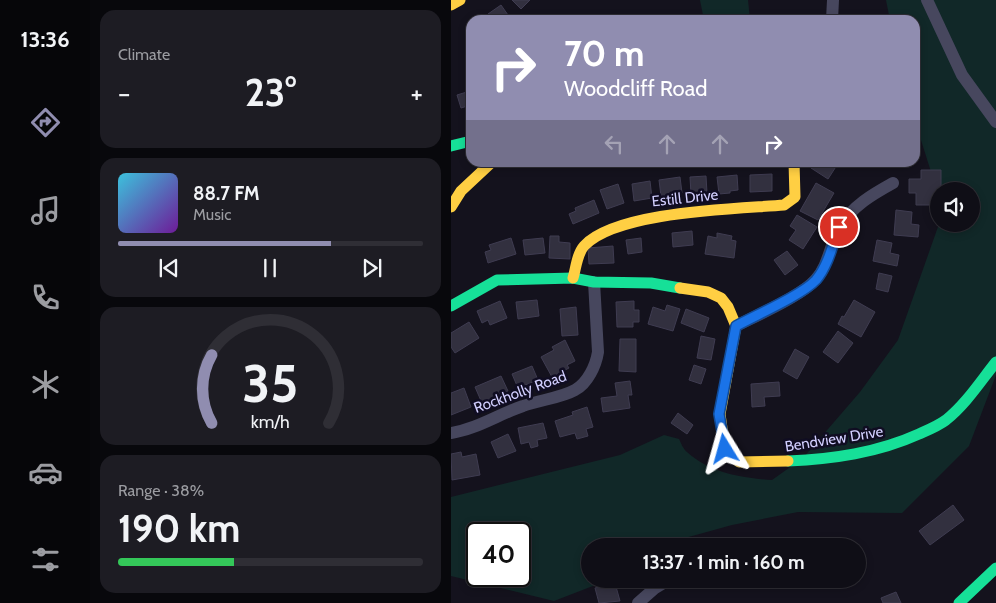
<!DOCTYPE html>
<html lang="en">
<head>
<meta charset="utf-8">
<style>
  body { margin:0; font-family:Cabin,sans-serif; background:#1d1c23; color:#f1f3f6; height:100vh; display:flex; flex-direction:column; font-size:19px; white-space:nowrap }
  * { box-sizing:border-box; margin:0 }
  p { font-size:16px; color:#9b9ca1 }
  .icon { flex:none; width:28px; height:28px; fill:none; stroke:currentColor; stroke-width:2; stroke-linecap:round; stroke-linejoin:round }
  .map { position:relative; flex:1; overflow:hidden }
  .details { display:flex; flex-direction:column; gap:10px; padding:10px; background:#08080c; width:361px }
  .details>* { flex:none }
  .banner { position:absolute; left:15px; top:15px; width:454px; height:152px; border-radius:15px; box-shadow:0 2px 8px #0003,0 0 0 1px #2f2e35; background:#908db0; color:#fff; overflow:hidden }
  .controls { position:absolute; left:479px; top:182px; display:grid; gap:10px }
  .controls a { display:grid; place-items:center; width:50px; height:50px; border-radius:50%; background:#0f0e16; box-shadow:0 2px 8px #0003,0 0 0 1px #2f2e35; font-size:25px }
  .speed { position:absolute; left:15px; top:522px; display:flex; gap:10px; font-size:25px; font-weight:700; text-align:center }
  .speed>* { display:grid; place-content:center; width:65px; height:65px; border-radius:50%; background:#0f0e16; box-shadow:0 2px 8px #0003,0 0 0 1px #2f2e35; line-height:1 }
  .speed .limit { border:2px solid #111; border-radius:8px; background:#fff; color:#111 }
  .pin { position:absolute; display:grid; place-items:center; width:42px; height:42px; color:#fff; margin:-21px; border:2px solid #fff; border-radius:50%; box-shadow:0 1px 5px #0007 }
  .me { position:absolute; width:55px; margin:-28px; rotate:352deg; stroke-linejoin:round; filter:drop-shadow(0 0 4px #0008) }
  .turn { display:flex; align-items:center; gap:18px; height:105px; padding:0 15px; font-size:22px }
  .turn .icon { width:65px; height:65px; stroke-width:2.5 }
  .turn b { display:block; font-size:35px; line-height:42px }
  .lanes { display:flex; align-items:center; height:48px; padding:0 15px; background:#0003; justify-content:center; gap:25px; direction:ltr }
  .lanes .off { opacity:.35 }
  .big { font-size:38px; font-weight:700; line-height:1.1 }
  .details .widget { flex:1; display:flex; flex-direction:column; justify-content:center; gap:8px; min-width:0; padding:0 18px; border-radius:15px; background:#1d1c23 }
  .details .dial { align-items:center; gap:0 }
  .dial svg { height:130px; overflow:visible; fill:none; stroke:#2f2e35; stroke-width:7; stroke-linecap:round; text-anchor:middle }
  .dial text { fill:#f1f3f6; stroke:none }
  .song { display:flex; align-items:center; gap:15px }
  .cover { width:60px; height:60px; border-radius:8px; background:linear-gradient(135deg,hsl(190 70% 55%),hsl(280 70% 35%)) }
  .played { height:5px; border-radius:2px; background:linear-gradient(90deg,#908db0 70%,#2f2e35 70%) }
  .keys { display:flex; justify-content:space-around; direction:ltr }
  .heat { display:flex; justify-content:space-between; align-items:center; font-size:28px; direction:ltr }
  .charge { height:8px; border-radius:4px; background:linear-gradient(90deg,#34c759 38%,#2f2e35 0) }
  .trip { position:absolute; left:130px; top:538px; width:285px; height:50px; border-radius:25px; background:#0f0e16; box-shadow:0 2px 8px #0003,0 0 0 1px #2f2e35; font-weight:700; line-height:50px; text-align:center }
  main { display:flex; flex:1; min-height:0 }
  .menu { display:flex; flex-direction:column; width:90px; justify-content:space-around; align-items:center; background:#060609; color:#9b9ca1 }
  .menu .icon { width:35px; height:35px }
  .menu .active { color:#908db0 }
  .menu b { font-size:22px; color:#f1f3f6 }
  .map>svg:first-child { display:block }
  .green { fill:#112828; fill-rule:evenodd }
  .building { fill:#32303f; stroke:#3f3c51 }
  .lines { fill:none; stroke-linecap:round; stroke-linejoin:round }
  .street { stroke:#47475e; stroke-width:12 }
  .fast { stroke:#16e098; stroke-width:11 }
  .slow { stroke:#ffcf43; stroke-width:11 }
  .route-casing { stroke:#114b97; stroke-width:12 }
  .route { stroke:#1a73e8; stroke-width:9 }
  .labels { text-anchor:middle; stroke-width:5; stroke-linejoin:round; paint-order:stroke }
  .street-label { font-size:15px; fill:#d2cfff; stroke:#100d22 }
</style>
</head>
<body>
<main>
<nav class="menu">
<b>13:36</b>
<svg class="icon active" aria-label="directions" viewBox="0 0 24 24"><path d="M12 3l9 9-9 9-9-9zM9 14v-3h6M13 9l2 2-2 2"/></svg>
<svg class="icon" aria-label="music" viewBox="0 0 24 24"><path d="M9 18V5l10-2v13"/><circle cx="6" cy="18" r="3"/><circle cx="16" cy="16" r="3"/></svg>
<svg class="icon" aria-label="phone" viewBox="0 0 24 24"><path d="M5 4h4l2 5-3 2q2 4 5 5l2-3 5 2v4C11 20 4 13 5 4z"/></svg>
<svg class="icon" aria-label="climate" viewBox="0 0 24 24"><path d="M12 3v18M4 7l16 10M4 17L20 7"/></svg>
<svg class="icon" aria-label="car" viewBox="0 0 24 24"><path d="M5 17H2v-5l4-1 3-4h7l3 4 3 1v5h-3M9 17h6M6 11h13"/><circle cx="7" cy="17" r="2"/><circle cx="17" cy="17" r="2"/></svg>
<svg class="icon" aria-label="filters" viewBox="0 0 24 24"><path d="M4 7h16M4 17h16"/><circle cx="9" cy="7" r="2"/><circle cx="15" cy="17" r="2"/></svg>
</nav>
<section class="details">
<div class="widget"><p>Climate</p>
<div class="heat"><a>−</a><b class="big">23°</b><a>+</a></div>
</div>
<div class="widget">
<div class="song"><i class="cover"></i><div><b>88.7 FM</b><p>Music</p></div></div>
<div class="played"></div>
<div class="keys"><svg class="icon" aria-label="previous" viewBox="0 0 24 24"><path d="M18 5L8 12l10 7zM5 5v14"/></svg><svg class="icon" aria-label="pause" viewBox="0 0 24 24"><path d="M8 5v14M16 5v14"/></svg><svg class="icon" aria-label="next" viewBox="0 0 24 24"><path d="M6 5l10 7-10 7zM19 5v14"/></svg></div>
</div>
<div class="widget dial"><svg viewBox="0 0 100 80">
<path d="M14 69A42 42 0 1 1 86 69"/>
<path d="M14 69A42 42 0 0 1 14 27" stroke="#908db0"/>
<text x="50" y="56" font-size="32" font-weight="700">35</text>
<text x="50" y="72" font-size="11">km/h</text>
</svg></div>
<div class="widget"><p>Range · 38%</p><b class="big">190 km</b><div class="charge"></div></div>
</section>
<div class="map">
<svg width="545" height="603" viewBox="0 0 545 603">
  <rect width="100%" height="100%" fill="#14121d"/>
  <!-- green -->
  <path class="green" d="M249,0H297L299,20H253Z
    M435,0H545V375L518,446L451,513L347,512L281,525L205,546H139V579H160L103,601L0,576V497L169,455L213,435L228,439C230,443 232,449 236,452C259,473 291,478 321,480L352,458L409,392L447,340L488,224H520V191H488L487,194L464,121V20H439ZM26,534H69V576H26Z"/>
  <!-- building -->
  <path class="building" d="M61,0H79L70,9Z
    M50,5L57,15L51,20H41L37,14Z
    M19,91L20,105L10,108L6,95Z
    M388,162L377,179L360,168L363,164L361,162Z
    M470,170H490V191H488V205H465V193H458V179H470Z
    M321,174V191L299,192V175Z
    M286,175L287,190L279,191V193L268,194L266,177Z
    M255,176L256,193L240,194L239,177Z
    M229,177L231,193L210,196L208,180Z
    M199,181L201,198L183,201L181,184Z
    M365,183L383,193L367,220L349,211Z
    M167,184L173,203L156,209L149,190Z
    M143,200L148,213L122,224L118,214L125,211L124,208Z
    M445,210L461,212L460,224L468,225L467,237L443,235Z
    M346,215L366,227L352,249L338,240L345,230L339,226Z
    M241,231L242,245L222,247L221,233Z
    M266,233L281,236L280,240L285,241L283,258L254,254L257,236L266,238Z
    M99,236H108V242L119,243V259L98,258Z
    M60,238L65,254L37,263L34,252L40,250L38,245Z
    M92,238L94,253L74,255L72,240Z
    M190,238L191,252L177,254L175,240Z
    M426,240L441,243L439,253L448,255L446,266L422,261Z
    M162,246L163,263L138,264L137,248Z
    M336,251L347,265L334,275L323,260Z
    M428,273L441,276L437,292L425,289Z
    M86,300L88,316L67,319L65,302Z
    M403,300L424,312L410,337L387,324L391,316L393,317Z
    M49,301L56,318L39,325L37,320L31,323L26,311Z
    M183,301V310H188V322H182V327H166L165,302Z
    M216,305L229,309L222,331L197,324L202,307L214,311Z
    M125,307L127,335L111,336L109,309Z
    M235,309L258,318L253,332L230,323Z
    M18,322L28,338L4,353L0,347V333Z
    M387,331L402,343L387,363L372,352Z
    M250,336L264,339L260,360L246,358Z
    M169,339H185V372L168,371Z
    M114,340L124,361L116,365L118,368L101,377L90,357L103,350L101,347Z
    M344,349L358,357L346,379L332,371Z
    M243,365L255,369L250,384L238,380Z
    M81,366L87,380L67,388L61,374Z
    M50,376L57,391L31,403L24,387Z
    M179,381L181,395H177L179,408L152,412L150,398L166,396L164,383Z
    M328,382L329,396L313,397L314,406L301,407L300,384Z
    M13,388L20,407L0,415V393Z
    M136,407L142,427L135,429L137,436L126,439L124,433L109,437L104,421L122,415L121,412Z
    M227,413L242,425L236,434L220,423Z
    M92,423L96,438L86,440L87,446L80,448L78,442L70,444L67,428Z
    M57,434L65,451L47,458L40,442Z
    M10,452L11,457L25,454L29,475L1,480L0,454Z
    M502,505L513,520L479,545L468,531Z
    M164,583L169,601L148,603L144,588Z
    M445,592L450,603H432L430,598Z"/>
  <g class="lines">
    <!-- street -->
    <path class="street" d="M476,0L511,75L545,122
      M381,20L382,0
      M285,326C305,316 352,295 365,279C378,265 379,243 389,227C401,206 422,194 442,183
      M0,433C26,429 48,414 72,406C88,400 110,398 124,390C137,383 145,365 147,352L143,282
      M187,603L204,588L219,579"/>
    <!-- fast -->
    <path class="fast" d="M0,146L20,141
      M0,306L46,280L122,278L143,282L200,283L229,288
      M337,461C382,459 426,453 468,434C477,430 487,426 495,420C515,404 529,382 545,362
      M508,603L545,568"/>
    <!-- slow -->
    <path class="slow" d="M0,5L9,0
      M0,207L10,191L41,162
      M122,278C125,268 126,254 133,246C165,211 286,209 333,205L344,197L343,162
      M229,288L257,292L270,298L277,307L285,326L269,414L274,449L288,462L337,461"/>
  </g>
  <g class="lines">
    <defs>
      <path id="route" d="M274,449L268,414L285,326C305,315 351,295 365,280C377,266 382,244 388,227"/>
    </defs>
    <!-- route casing -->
    <use href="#route" class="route-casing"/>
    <!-- route -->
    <use href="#route" class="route"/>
  </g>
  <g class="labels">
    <!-- street labels -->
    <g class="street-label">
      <text transform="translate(234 198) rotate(-6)" y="5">Estill Drive</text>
      <text transform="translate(69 392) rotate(-20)" y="5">Rockholly Road</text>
      <text transform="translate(383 439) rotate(-9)" y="5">Bendview Drive</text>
    </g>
  </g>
</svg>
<div class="controls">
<a><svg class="icon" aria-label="sound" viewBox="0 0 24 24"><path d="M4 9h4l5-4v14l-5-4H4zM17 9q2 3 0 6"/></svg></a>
</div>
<div class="speed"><div class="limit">40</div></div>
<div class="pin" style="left:388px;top:227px;background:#d93025"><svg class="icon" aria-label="arrive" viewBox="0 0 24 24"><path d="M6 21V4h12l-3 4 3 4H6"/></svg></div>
<svg class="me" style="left:274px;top:449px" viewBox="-20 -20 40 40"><path d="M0-17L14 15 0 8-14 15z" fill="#1a73e8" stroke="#fff" stroke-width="4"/></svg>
<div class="trip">13:37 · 1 min · 160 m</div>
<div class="banner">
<div class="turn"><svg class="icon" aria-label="right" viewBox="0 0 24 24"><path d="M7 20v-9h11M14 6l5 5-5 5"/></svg><div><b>70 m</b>Woodcliff Road</div></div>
<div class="lanes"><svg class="icon off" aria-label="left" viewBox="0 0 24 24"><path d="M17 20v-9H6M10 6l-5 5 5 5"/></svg><svg class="icon off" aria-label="ahead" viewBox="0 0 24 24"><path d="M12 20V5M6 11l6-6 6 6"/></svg><svg class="icon off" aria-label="ahead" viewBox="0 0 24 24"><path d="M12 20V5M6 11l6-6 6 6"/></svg><svg class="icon" aria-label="right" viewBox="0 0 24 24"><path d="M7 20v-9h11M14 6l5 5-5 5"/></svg></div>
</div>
</div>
</main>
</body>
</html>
